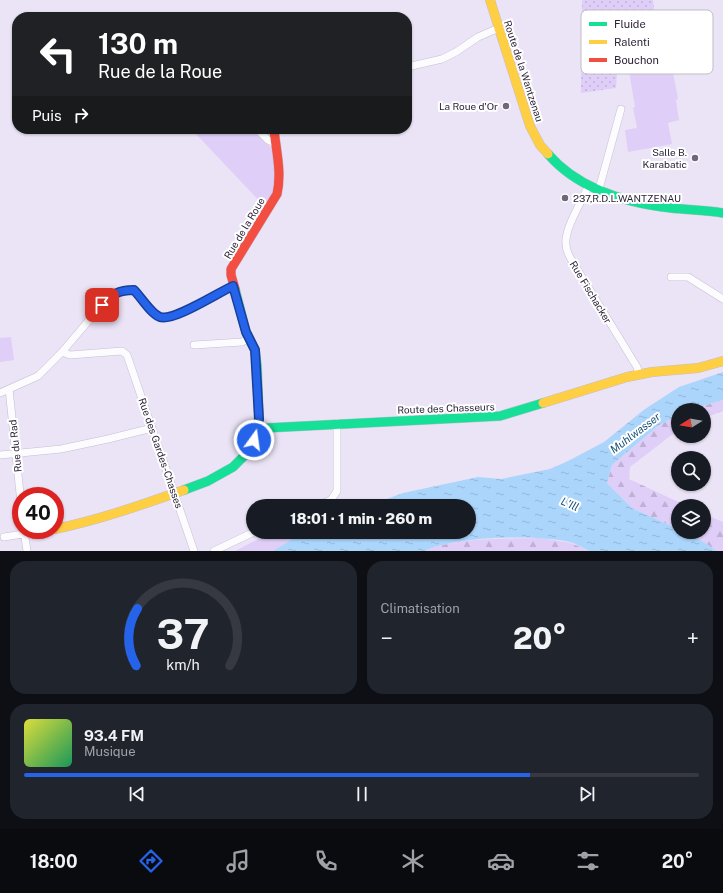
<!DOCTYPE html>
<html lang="fr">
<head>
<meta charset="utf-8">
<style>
  body { margin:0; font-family:"Public Sans",sans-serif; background:#20242c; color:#f1f3f6; height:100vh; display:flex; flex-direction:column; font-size:15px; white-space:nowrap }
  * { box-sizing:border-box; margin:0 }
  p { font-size:13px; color:#9ea1a6 }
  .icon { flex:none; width:22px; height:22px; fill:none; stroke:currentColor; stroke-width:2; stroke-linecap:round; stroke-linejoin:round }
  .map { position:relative; height:551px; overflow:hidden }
  .panel { display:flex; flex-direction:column; gap:10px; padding:10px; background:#0d0f14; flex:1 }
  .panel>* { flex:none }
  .guide { position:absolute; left:12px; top:12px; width:400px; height:122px; border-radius:16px; box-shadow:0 1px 3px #0004; background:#202124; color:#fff; overflow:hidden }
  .needle { width:26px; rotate:259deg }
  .controls { position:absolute; left:671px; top:403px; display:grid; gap:8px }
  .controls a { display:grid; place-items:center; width:40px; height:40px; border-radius:50%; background:#171b24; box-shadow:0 1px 3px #0004; font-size:20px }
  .speed { position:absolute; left:12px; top:487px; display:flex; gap:8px; font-size:20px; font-weight:700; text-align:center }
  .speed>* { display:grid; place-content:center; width:52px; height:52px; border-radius:50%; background:#171b24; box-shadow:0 1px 3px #0004; line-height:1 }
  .speed .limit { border:6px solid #d22; background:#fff; color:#111 }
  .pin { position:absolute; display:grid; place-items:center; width:34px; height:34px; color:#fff; margin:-17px; border-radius:8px; box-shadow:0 2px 6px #0006 }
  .me { position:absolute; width:44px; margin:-22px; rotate:14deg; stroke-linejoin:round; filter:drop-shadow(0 0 3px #0008) }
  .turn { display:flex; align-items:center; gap:14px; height:84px; padding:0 20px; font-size:18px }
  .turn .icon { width:52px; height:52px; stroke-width:2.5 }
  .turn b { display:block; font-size:28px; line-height:34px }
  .then { display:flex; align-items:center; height:38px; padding:0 20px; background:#0003; gap:8px; font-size:15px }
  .big { font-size:30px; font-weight:800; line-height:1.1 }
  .panel .widget { flex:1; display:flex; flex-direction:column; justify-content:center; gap:6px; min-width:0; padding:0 14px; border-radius:16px; background:#20242c }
  .panel .dial { align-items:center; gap:0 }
  .dial svg { height:104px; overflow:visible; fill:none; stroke:#363941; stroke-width:7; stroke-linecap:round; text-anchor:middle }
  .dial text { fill:#f1f3f6; stroke:none }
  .song { display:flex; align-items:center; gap:12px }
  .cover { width:48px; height:48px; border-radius:6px; background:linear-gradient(135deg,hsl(60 70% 55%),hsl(150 70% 35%)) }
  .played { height:4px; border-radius:2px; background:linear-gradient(90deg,#2563eb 75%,#363941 75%) }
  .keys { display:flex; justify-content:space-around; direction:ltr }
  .heat { display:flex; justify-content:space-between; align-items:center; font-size:22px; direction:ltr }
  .panel .tiles { flex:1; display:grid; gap:10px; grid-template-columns:1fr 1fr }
  .widget:last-child { grid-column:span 2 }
  .trip { position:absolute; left:246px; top:499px; width:230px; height:40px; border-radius:20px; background:#171b24; box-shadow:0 1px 3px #0004; font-weight:800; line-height:40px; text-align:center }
  .tab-bar { display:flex; height:64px; justify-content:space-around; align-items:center; background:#090b0e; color:#9ea1a6 }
  .tab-bar .icon { width:28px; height:28px }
  .tab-bar .selected { color:#2563eb }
  .tab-bar b { font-size:18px; color:#f1f3f6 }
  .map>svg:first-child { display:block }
  .grass { fill:#dfcef7 }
  .forest { fill:url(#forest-firs) }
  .park { fill:url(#park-dots) }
  .water { fill:url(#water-ripples) }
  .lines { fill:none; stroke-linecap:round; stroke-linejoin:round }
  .street-casing { stroke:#c5bed0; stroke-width:8 }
  .fast-casing { stroke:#c5bed0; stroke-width:10 }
  .slow-casing { stroke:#c5bed0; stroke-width:10 }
  .jam-casing { stroke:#c5bed0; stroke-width:10 }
  .street { stroke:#fcfbfe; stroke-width:7 }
  .fast { stroke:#16e098; stroke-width:9 }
  .slow { stroke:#ffcf43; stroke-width:9 }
  .jam { stroke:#f24e42; stroke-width:9 }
  .route-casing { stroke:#184099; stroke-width:10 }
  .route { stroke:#2563eb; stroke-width:7 }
  .poi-dot { fill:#6f677a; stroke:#fff; stroke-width:1.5 }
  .labels { text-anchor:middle; stroke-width:4; stroke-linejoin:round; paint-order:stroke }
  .street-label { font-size:10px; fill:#2c2337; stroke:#fff }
  .poi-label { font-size:10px; fill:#2c2337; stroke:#fff; text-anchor:end }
  .water-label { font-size:11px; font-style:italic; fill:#175077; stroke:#fff }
  .key { fill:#fff; stroke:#c0bdc3; stroke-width:1 }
  .key-label { font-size:11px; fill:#2c2337 }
</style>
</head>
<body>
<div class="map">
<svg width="723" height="551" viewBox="0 0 723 551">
  <defs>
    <pattern id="forest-firs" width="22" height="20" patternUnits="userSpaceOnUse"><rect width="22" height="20" fill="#dfcef7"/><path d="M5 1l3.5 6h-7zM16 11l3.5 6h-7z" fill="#c0b1d4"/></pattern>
    <pattern id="park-dots" width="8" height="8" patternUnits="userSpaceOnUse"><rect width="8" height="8" fill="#dfcef7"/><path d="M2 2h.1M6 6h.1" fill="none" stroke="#c0b1d4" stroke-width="1.8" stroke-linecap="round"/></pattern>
    <pattern id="water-ripples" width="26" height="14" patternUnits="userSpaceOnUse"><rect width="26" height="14" fill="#acd5fc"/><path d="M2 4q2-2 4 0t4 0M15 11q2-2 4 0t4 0" fill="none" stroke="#94b7d9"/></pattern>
  </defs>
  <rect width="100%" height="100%" fill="#ebe4f6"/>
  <!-- grass -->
  <path class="grass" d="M670,57L678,99L676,100L679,120L668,123L672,144L628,152L625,130L637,128L633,107H635L628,65Z
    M202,129H254L271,148L275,161V191L264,206L196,134Z
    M11,337L14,360L0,362V338Z
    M272,532H303L273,551H235Z"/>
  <!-- forest -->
  <path class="forest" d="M723,400V411L704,418V410H689Z
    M678,415V430L630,467L629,479L687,506H678V529L632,508L607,483L612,465L658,426Z
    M704,514L723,522V551H717L700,540L683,532H704Z
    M540,538L571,543L589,551H424C456,537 505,539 540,538Z"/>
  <!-- park -->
  <path class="park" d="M582,0H653L657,36L619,43L616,88L581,93Z"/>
  <!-- water -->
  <path class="water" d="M723,372V400L689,410H678V415L658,426L612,465L607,483L632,508L678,529V532C692,532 706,544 717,551H589C583,548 576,544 570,542C535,534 457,536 424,551H273L303,532H469V506H368L403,493L478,477L501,479L550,469L568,461L604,442L645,409L679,387Z"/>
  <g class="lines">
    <defs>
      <path id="street" d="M407,67L442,59L456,52L478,37L499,28
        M257,129L268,140L275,143
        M589,185C583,199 564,229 566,244C566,251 570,258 574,264L637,367L639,374
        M599,189L621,109
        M671,277H688L723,299
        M194,345L242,342L249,339
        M62,352L70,355L122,351L127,355L194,551
        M9,389L21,503
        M0,393L38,376L62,352L102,305L112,295L119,292L134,290C141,297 152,314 160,317C173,322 219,292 233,286
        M0,455L61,449L108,439L152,428
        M316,506L331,500L337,491V423
        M24,531L27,551
        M4,537L48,530
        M214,551L254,532"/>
      <path id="fast" d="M548,154C578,189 627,203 671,208C689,210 706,210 723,213
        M258,427L266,428L500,416L543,403
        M184,490L208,481L233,467L246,454L254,440L259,419L257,366L255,350L246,332L235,289"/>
      <path id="slow" d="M490,0L530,126L540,145L548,154
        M543,403L627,377L652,372L698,368L723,361
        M55,529C99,520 141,505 184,490"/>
      <path id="jam" d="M235,289L231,275V269L277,194C282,172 276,151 274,129"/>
    </defs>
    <!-- street casing -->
    <use href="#street" class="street-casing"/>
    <!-- fast casing -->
    <use href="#fast" class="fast-casing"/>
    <!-- slow casing -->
    <use href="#slow" class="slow-casing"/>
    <!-- jam casing -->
    <use href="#jam" class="jam-casing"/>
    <!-- street -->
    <use href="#street" class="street"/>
    <!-- fast -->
    <use href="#fast" class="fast"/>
    <!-- slow -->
    <use href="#slow" class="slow"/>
    <!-- jam -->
    <use href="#jam" class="jam"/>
  </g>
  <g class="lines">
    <defs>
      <path id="route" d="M102,305C113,294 118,290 134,290C141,297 151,314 160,317C173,322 219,292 233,286L246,332L255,350L259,419L254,440"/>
    </defs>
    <!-- route casing -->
    <use href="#route" class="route-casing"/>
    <!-- route -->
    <use href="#route" class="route"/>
  </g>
  <!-- markers -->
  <g class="poi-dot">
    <circle cx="506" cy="106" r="4"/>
    <circle cx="695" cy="158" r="4"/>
    <circle cx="565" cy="198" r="4"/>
  </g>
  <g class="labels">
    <!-- street labels -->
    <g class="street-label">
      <text transform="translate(524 71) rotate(72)" y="4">Route de la Wantzenau</text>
      <text transform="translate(244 228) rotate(-59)" y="4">Rue de la Roue</text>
      <text transform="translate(591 292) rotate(59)" y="4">Rue Fischacker</text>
      <text transform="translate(446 408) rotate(-2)" y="4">Route des Chasseurs</text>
      <text transform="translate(15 446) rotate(-96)" y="4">Rue du Rad</text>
      <text transform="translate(161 453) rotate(71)" y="4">Rue des Gardes-Chasses</text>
    </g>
    <!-- poi labels -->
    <g class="poi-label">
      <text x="498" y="110">La Roue d'Or</text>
      <text x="687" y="156">Salle B.<tspan x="687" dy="12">Karabatic</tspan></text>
      <text x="573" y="202" text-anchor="start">237,R.D.L.WANTZENAU</text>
    </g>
    <!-- water labels -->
    <g class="water-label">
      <text transform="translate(635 433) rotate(-37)" y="4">Muhlwasser</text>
      <text transform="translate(570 504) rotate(23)" y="4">L'Ill</text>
    </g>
  </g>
  <!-- legend -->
  <rect x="581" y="10" width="132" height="64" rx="6" class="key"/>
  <rect x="589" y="22" width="18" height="4" fill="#16e098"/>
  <rect x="589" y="40" width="18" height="4" fill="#ffcf43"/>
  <rect x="589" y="58" width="18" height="4" fill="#f24e42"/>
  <g class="key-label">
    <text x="614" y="28">Fluide</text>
    <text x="614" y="46">Ralenti</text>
    <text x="614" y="64">Bouchon</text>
  </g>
</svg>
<div class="controls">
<a><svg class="needle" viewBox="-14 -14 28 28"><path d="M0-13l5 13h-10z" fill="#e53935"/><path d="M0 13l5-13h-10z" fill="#9ea1a6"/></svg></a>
<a><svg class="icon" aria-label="search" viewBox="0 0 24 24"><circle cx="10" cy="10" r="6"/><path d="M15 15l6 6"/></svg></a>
<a><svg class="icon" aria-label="layers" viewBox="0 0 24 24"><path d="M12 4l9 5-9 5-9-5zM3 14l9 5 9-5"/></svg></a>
</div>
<div class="speed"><div class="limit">40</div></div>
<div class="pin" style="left:102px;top:305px;background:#d93025"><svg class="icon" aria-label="arrive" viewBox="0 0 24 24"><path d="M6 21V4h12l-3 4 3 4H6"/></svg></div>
<svg class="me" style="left:254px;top:440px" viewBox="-20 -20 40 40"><circle r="17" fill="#2563eb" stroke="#fff" stroke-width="3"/><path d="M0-11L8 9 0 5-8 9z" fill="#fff"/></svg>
<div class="trip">18:01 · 1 min · 260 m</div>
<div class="guide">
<div class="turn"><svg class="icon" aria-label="left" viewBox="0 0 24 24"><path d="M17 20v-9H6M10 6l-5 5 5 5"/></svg><div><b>130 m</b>Rue de la Roue</div></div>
<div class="then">Puis<svg class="icon" aria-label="right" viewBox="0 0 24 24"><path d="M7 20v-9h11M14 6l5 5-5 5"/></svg></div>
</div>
</div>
<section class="panel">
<div class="tiles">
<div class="widget dial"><svg viewBox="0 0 100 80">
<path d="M14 69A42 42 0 1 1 86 69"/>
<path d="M14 69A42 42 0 0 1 15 25" stroke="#2563eb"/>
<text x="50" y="56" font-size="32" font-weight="700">37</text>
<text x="50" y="72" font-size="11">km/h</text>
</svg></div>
<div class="widget"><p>Climatisation</p>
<div class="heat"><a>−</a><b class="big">20°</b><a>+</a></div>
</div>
<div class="widget">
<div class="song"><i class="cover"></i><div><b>93.4 FM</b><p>Musique</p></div></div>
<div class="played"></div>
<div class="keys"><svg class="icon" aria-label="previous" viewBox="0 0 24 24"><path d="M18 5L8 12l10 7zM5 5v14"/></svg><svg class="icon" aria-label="pause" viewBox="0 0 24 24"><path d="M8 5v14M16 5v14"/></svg><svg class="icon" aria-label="next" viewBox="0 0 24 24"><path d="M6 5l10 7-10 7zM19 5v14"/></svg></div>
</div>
</div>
</section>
<nav class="tab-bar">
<b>18:00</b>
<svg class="icon selected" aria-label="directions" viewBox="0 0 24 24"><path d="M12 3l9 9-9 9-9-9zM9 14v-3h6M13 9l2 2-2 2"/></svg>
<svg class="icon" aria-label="music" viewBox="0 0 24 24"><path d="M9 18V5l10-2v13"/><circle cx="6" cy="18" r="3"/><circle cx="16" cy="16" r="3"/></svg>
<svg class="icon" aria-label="phone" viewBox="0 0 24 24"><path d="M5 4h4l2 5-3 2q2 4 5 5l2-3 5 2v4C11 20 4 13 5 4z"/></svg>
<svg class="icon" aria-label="climate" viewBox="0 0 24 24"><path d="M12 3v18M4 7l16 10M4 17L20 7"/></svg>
<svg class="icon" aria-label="car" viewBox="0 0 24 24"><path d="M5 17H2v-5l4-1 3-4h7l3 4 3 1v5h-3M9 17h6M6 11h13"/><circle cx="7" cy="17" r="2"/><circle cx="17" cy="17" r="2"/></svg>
<svg class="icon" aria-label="filters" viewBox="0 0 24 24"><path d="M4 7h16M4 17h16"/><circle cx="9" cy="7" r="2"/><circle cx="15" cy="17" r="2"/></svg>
<b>20°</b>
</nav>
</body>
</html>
